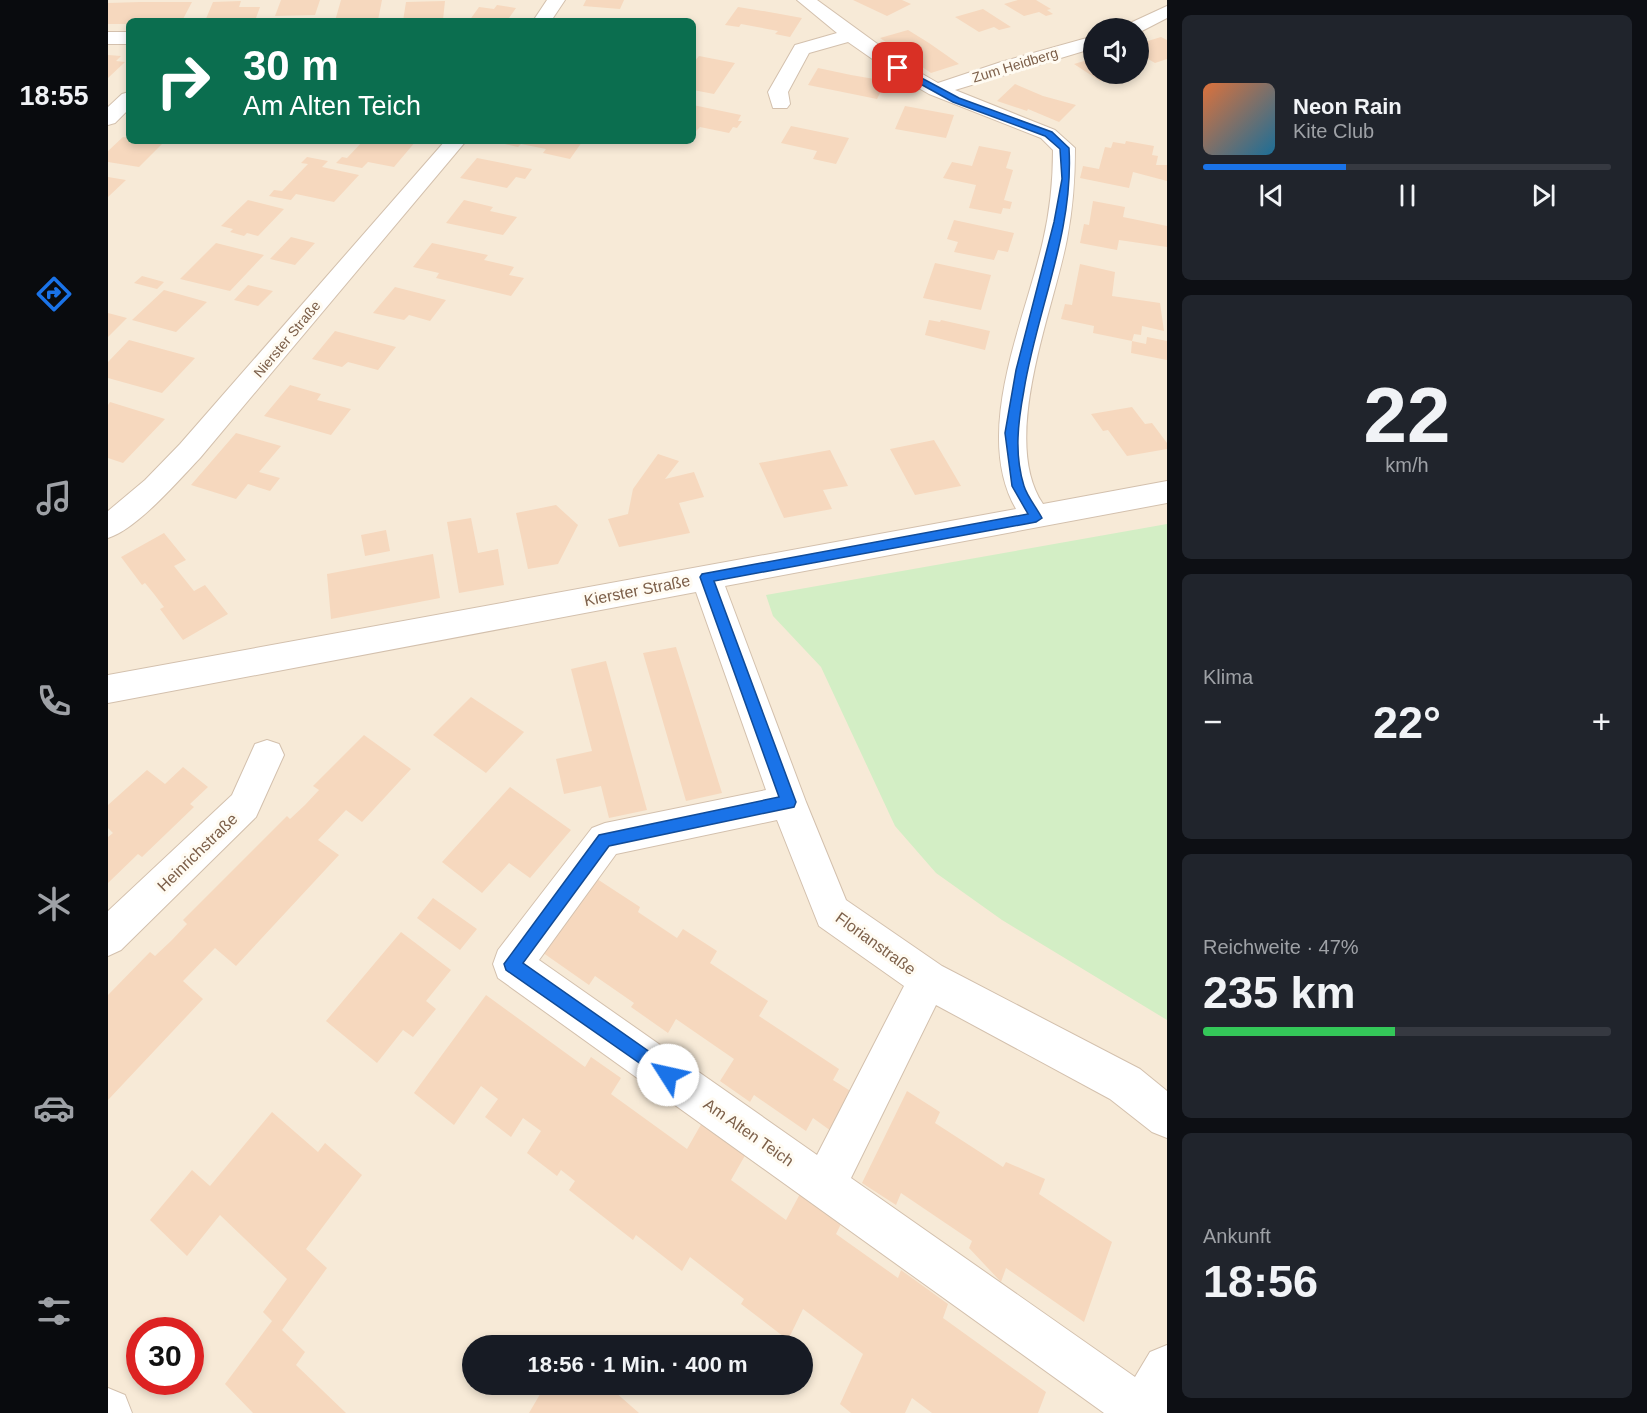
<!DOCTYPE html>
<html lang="de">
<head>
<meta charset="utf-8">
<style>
  body { margin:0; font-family:Arial,sans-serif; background:#20242c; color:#f1f3f6; height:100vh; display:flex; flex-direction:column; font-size:22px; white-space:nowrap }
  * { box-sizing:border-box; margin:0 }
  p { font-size:20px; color:#9ea1a6 }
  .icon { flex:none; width:33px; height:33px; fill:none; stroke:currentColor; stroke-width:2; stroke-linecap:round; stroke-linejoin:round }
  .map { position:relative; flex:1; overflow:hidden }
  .sheet { display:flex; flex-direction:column; gap:15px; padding:15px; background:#0d0f14; width:480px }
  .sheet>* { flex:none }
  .hud { position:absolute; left:18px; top:18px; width:570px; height:126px; border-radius:9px; box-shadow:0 3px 9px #0003; background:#0b6e4f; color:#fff; overflow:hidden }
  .controls { position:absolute; left:975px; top:18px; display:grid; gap:12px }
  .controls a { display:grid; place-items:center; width:66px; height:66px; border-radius:50%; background:#171b24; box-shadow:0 3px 9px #0003; font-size:30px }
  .speed { position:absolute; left:18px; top:1317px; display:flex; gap:12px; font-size:30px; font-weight:700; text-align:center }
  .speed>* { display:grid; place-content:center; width:78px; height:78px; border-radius:50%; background:#171b24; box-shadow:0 3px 9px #0003; line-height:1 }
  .speed .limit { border:9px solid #d22; background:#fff; color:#111 }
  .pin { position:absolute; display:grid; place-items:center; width:51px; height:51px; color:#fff; margin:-26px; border-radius:12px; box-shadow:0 3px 9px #0006 }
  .me { position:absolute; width:66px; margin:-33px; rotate:305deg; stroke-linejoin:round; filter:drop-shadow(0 0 4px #0008) }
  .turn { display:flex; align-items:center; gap:21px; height:126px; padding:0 18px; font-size:27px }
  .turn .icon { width:78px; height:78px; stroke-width:2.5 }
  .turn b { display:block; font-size:42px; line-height:51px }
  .big { font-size:45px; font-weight:700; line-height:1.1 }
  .sheet .tile { flex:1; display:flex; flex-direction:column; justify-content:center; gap:9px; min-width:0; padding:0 21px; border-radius:9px; background:#20242c }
  .sheet .dial { align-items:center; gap:0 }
  .dial b { font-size:78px; line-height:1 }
  .song { display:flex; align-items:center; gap:18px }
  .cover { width:72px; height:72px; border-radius:9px; background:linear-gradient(135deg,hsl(20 70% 55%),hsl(200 70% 35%)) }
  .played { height:6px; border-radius:3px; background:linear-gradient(90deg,#1a73e8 35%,#363941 35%) }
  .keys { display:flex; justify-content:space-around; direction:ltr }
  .heat { display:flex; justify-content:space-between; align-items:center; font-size:33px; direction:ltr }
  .charge { height:9px; border-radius:4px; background:linear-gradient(90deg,#34c759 47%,#363941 0) }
  .trip { position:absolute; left:354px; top:1335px; width:351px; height:60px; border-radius:30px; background:#171b24; box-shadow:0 3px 9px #0003; font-weight:700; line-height:60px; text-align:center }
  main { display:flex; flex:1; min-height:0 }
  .dock { display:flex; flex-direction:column; width:108px; justify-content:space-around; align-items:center; background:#090b0e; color:#9ea1a6 }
  .dock .icon { width:42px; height:42px }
  .dock .selected { color:#1a73e8 }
  .dock b { font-size:27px; color:#f1f3f6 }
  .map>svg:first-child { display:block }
  .residential { fill:#f7ead7; fill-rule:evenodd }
  .green { fill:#d3eec5 }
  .building { fill:#f6d8be }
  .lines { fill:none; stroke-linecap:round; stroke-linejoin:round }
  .minor-casing { stroke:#d3c0ad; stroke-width:2 }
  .minor { fill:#fff; fill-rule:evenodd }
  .route { fill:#1a73e8; stroke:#114b97; stroke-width:1.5 }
  .labels { text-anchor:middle; stroke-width:6; stroke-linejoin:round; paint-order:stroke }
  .far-street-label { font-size:14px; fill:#7c5f49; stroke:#fffbf2 }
  .street-label { font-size:16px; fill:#7c5f49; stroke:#fffbf2 }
</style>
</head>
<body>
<main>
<nav class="dock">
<b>18:55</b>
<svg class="icon selected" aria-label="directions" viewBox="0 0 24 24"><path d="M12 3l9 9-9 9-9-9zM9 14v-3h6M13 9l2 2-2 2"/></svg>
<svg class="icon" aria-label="music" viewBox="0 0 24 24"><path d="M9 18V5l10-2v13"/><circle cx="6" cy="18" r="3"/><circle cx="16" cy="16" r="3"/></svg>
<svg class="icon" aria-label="phone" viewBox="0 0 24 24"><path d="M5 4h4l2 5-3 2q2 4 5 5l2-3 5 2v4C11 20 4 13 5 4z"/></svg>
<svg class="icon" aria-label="climate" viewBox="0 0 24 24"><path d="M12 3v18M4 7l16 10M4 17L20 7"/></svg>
<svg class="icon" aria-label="car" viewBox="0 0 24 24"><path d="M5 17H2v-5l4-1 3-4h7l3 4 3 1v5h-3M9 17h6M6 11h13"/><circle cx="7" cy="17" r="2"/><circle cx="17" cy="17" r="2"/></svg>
<svg class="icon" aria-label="filters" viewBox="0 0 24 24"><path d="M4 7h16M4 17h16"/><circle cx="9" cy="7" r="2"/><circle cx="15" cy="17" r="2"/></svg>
</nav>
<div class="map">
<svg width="1059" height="1413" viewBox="0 0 1059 1413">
  <rect width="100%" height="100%" fill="#fef7e9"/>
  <!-- residential -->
  <path class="residential" d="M0,0H1059V1413H0ZM21,21H585V141H21ZM986,28H1030V74H986ZM32,1330H82V1382H32ZM364,1346H694V1384H364Z"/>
  <!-- green -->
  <path class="green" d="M1059,524V1020L894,920L828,873L787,826L713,667L665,616L658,595Z"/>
  <!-- building -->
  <path class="building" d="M173,0H212L207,15L167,16Z
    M233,0H274L270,20L227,21Z
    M478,0H516L512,9L475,6Z
    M745,0H794L803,4L779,16Z
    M910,0H928L943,9L939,10L945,14L938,16L931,12L916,16L896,4Z
    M133,1L131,7H152L148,18L97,21L105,2Z
    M337,1L335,20L295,21L298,2Z
    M32,2H84L74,21H21L19,24H0V3Z
    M389,5L408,8L399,21H361L371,7L386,9Z
    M630,7L661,12L694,18L682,37L667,34L670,31L633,24L631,27L617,25Z
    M875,9L903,27L891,30L886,27L871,32L847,17Z
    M800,30L821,43L851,64L823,73L772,38Z
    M1053,37L1059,40V59L1047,63L1030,53V44Z
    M0,55L13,56L8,61L17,62L0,78Z
    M591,56L627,63L606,94L585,90V63Z
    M986,58V74H1016L992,81L966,64Z
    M710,68L743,75L778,81L769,99L700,85Z
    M907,84L935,96L968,105L951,122L920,109L919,111L889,101Z
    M585,105L633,115L630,121H634L629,128L625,127L621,133L592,127L585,134Z
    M797,106L846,115L838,138L787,129Z
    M683,126L741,138L728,164L705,159L709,151L673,143Z
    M15,137L21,138V141L54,144L31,167L0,162V151Z
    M255,141H308L286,167L260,162L254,168L228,163L234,157L239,158Z
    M384,141H468L474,142L462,159L435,153L438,149L413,144L410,147Z
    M1018,141L1046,146L1044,155L1050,156L1048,165H1059V181L1025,172L1021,188L972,178L975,166L991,169L997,147L1003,148L1005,142L1017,144Z
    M871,146L903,152L898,168L905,170L896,200L904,202L902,209L895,208L893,214L861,208L868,185L835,178L844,162L864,166Z
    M199,157L220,161L214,167L251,175L226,202L188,194L183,200L161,196L166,190L174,191L200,164L193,163Z
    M369,158L424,169L417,179L408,177L399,188L352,178Z
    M0,177L18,180L0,197Z
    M140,200L176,209L150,236L139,233L136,236L122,232L125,229L113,226Z
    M356,200L385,207L382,211L409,217L395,235L338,223Z
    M985,201L1017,207L1015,217L1059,226V247L1011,240L1009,250L972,243L976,224L981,225Z
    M846,220L906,233L900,252L890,250L886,260L846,252L850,242L839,239Z
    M183,237L207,243L187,265L162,259Z
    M108,243L156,255L122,291L72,279Z
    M324,243L380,255L376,260L406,267L401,275L416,278L403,296L328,278L331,273L305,267Z
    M827,263L883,275L873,310L815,298Z
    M972,264L1007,272L1004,296L1052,303L1056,331L1034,326L1033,335L1026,334L1024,341L1038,344L1039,337L1059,341V360L1023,353L1024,341L985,333L986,326L953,319L957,304L964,305Z
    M34,276L56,282L49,289L26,283Z
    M140,285L165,291L150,306L126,300Z
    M287,287L338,300L322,321L301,315L296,320L265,313Z
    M56,290L99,302L68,332L24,320Z
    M0,313L19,318L0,337Z
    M821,320L832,322L833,320L882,331L877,350L817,335Z
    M227,331L288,347L270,370L240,362L234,367L204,359Z
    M21,340L87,358L54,393L0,378V362Z
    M182,385L213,394L209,400L243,409L223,435L156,416Z
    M2,402L57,419L15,463L0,458V405Z
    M1024,407L1037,424L1044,423L1059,443V449L1019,456L1000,430L995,431L983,414Z
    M128,433L173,446L151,472L172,478L162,491L140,484L128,499L83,485Z
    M826,440L853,486L807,495L782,449Z
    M722,450L740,486L715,490L724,509L676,518L651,463Z
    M550,454L571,461L557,479L586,472L596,497L571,503L582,533L511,547L500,519L520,514L525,489Z
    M448,505L470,525L450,564L420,569L408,513Z
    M363,518L370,553L390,549L396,585L351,593L339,522Z
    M278,530L282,551L257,556L253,535Z
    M56,533L78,560L66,566L86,591L97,585L120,614L75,640L52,609L56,607L46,594L37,583L34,585L13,557Z
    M325,554L332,598L223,619L219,574Z
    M568,647L614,793L578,801L535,653Z
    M498,661L539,810L501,818L493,786L456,794L448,759L484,751L463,669Z
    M363,697L416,732L378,773L325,735Z
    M256,735L303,769L254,822L238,810L210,840L231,855L128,966L107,948L75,981L95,999L0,1100V995L42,952L47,956L64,940L79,924L75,920L179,816L182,819L197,805L211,790L205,786Z
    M75,767L100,787L82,804L86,807L34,857L30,854L0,883V837L5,833L0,828V805L39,770L57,784Z
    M402,787L463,830L422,878L401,863L374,893L334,862Z
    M486,877L532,907L530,912L569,938L575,929L609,951L602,963L660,1001L651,1016L731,1069L725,1080L744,1092L723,1131L705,1118L698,1131L646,1095L642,1102L612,1081L626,1059L568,1019L560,1033L523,1007L526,1003L487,976L481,985L431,950Z
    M325,898L369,929L352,950L309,918Z
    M293,932L343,970L318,1001L328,1009L305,1037L295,1030L269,1063L218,1021Z
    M378,995L477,1067L483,1057L513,1078L503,1094L579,1149L595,1121L639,1152L623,1180L678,1220L693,1192L734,1222L728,1234L790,1278L793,1270L840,1304L835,1318L938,1392L930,1413H824L804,1398L797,1413H743L732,1404L755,1354L695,1309L680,1340L633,1304L636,1299L582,1257L574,1271L528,1235L525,1240L461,1190L467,1181L453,1170L449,1176L419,1153L433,1131L415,1118L403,1137L377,1117L390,1099L373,1086L346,1125L306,1093Z
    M799,1091L832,1112L827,1123L895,1167L898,1162L937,1179L931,1194L1004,1242L976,1322L898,1268L893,1282L861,1248L864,1241L793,1193L788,1205L754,1183Z
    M164,1112L210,1152L217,1143L254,1175L198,1249L219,1268L174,1330L197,1352L188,1365L238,1413H145L117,1384L164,1321L155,1312L179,1279L112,1215L79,1256L42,1220L84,1170L102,1186Z
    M438,1384H498L531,1413H421Z"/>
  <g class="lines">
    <defs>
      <path id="minor" d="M439,0H457L443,21H425Z
        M689,0H709L797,64L830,83L893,62L986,36V48L847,90L947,130L967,148C967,179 965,208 959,239C946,309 891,440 935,504L1059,481V503L617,586L698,802L738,900L834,966L1032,1069L1059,1091V1138L1044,1132L1002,1099L828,1005L743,1178L1027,1377L1042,1352L1059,1345V1413H996L390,978L385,964L390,950L484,828L497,823L658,790L588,592L0,703V675L908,509C864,432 917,321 935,241C942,211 945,181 945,150L933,138L821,94L783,72L740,42L701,53L680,92L682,104L679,108H665L660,92L687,45L729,33ZM669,820L711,926L796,986L709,1155L431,960L508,854Z
        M1059,6V18L1030,33V28H1018L1020,24Z
        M0,32H21V44H0Z
        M21,92V109L7,123L0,125V107L14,94Z
        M337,141H358L92,458C70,481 29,529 0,538V511L37,480L72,444Z
        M159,740L171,744L176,755L148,817L13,950L0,956V911L124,795L147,744Z
        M0,1388L17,1395L24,1413H0Z"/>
    </defs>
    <!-- minor casing -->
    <use href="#minor" class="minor-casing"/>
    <!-- minor -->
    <use href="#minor" class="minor"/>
  </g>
  <!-- route -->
  <path class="route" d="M787,67H793L851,98L944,132L961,148C966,231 929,310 916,390C910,422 906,454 916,486C919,496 928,507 934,518L928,522L606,581L688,802L686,807L501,846L415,963L566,1069L569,1075L566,1081L560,1083L398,970L396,964L491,835L671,797L592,577L594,574L920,514L904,486L897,433L908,370L946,222L954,179L952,149L937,136L845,102L787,70Z"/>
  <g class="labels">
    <!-- far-street labels -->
    <g class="far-street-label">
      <text transform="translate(907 65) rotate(-17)" y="5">Zum Heidberg</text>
      <text transform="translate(179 339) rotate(-50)" y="5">Nierster Straße</text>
    </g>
    <!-- street labels -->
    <g class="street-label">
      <text transform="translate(529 590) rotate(-11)" y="6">Kierster Straße</text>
      <text transform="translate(89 852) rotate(-44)" y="6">Heinrichstraße</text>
      <text transform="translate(768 943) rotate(36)" y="6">Florianstraße</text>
      <text transform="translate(641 1132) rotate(35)" y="6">Am Alten Teich</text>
    </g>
  </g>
</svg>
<div class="controls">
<a><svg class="icon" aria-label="sound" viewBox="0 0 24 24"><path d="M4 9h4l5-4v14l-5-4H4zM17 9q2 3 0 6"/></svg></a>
</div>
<div class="speed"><div class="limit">30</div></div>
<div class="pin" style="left:790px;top:68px;background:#d93025"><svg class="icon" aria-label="arrive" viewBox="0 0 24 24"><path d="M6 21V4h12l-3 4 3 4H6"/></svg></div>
<svg class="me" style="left:560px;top:1075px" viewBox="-20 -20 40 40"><circle r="19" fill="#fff"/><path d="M0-13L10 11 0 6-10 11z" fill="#1a73e8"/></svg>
<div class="trip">18:56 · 1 Min. · 400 m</div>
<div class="hud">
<div class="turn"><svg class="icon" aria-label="right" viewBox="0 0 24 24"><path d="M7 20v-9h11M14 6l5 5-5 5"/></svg><div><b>30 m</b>Am Alten Teich</div></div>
</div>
</div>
<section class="sheet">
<div class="tile">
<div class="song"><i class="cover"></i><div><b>Neon Rain</b><p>Kite Club</p></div></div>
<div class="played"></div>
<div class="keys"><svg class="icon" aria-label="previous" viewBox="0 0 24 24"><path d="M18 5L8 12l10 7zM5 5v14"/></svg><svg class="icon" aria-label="pause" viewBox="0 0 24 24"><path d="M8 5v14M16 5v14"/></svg><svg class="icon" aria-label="next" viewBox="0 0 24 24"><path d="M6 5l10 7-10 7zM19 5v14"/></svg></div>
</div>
<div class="tile dial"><b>22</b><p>km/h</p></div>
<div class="tile"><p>Klima</p>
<div class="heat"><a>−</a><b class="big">22°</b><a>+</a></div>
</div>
<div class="tile"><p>Reichweite · 47%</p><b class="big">235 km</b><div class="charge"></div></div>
<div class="tile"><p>Ankunft</p><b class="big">18:56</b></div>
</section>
</main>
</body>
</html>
